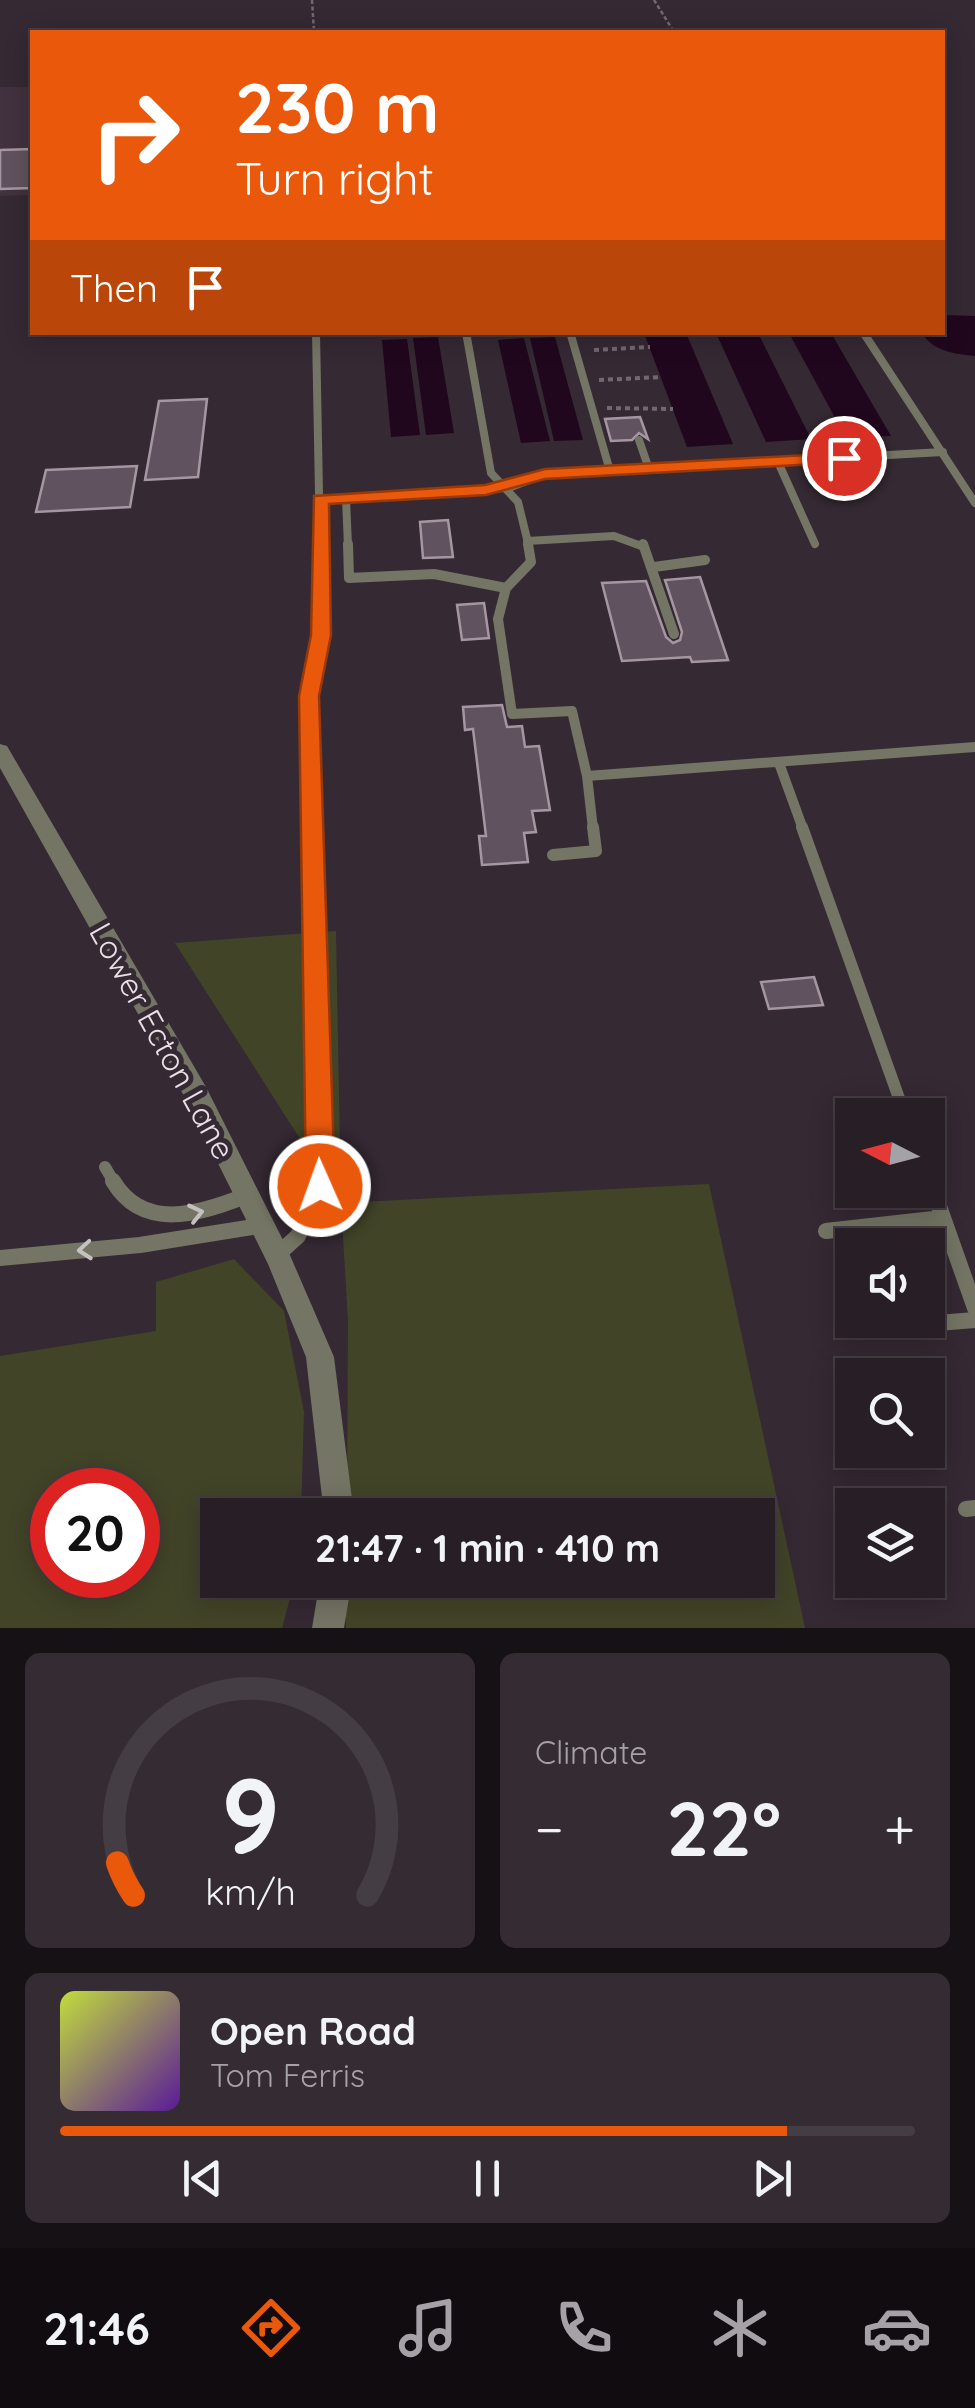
<!DOCTYPE html>
<html lang="en">
<head>
<meta charset="utf-8">
<style>
  body { margin:0; font-family:Quicksand,sans-serif; background:#342c32; color:#f1f3f6; height:100vh; display:flex; flex-direction:column; font-size:38px; white-space:nowrap }
  * { box-sizing:border-box; margin:0 }
  p { font-size:32px; color:#a5a2a7 }
  .icon { flex:none; width:55px; height:55px; fill:none; stroke:currentColor; stroke-width:2; stroke-linecap:round; stroke-linejoin:round }
  .map { position:relative; height:1628px; overflow:hidden }
  .side { display:flex; flex-direction:column; gap:25px; padding:25px; background:#161115; flex:1 }
  .side>* { flex:none }
  .hud { position:absolute; left:30px; top:30px; width:915px; height:305px; border-radius:0px; box-shadow:0 5px 25px #0003,0 0 0 2px #443d43; background:#ea580c; color:#fff; overflow:hidden }
  .needle { width:65px; rotate:276deg }
  .tools { position:absolute; left:835px; top:1098px; display:grid; gap:20px }
  .tools a { display:grid; place-items:center; width:110px; height:110px; border-radius:0px; background:#281f26; box-shadow:0 5px 25px #0003,0 0 0 2px #443d43; font-size:50px }
  .speed { position:absolute; left:30px; top:1468px; display:flex; gap:20px; font-size:50px; font-weight:700; text-align:center }
  .speed>* { display:grid; place-content:center; width:130px; height:130px; border-radius:50%; background:#281f26; box-shadow:0 5px 25px #0003,0 0 0 2px #443d43; line-height:1 }
  .speed .limit { border:15px solid #d22; background:#fff; color:#111 }
  .pin { position:absolute; display:grid; place-items:center; width:85px; height:85px; color:#fff; margin:-42px; border:5px solid #fff; border-radius:50%; box-shadow:0 2px 10px #0007 }
  .me { position:absolute; width:110px; margin:-55px; rotate:358deg; stroke-linejoin:round; filter:drop-shadow(0 0 8px #0008) }
  .turn { display:flex; align-items:center; gap:35px; height:210px; padding:0 40px; font-size:45px }
  .turn .icon { width:130px; height:130px; stroke-width:2.5 }
  .turn b { display:block; font-size:70px; line-height:85px }
  .then { display:flex; align-items:center; height:95px; padding:0 40px; background:#0003; gap:20px; font-size:38px }
  .big { font-size:75px; font-weight:700; line-height:1.1 }
  .side .widget { flex:1; display:flex; flex-direction:column; justify-content:center; gap:15px; min-width:0; padding:0 35px; border-radius:15px; background:#342c32 }
  .side .dial { align-items:center; gap:0 }
  .dial svg { height:260px; overflow:visible; fill:none; stroke:#443d43; stroke-width:7; stroke-linecap:round; text-anchor:middle }
  .dial text { fill:#f1f3f6; stroke:none }
  .song { display:flex; align-items:center; gap:30px }
  .cover { width:120px; height:120px; border-radius:15px; background:linear-gradient(135deg,hsl(70 70% 55%),hsl(270 70% 35%)) }
  .played { height:10px; border-radius:5px; background:linear-gradient(90deg,#ea580c 85%,#443d43 85%) }
  .keys { display:flex; justify-content:space-around; direction:ltr }
  .heat { display:flex; justify-content:space-between; align-items:center; font-size:55px; direction:ltr }
  .side .tiles { flex:1; display:grid; gap:25px; grid-template-columns:1fr 1fr }
  .widget:last-child { grid-column:span 2 }
  .trip { position:absolute; left:200px; top:1498px; width:575px; height:100px; border-radius:0px; background:#281f26; box-shadow:0 5px 25px #0003,0 0 0 2px #443d43; font-weight:700; line-height:100px; text-align:center }
  .menu { display:flex; height:160px; justify-content:space-around; align-items:center; background:#100c0f; color:#a5a2a7 }
  .menu .icon { width:70px; height:70px }
  .menu .selected { color:#ea580c }
  .menu b { font-size:45px; color:#f1f3f6 }
  .map>svg:first-child { display:block }
  .built { fill:#42313f }
  .green { fill:#424428; fill-rule:evenodd }
  .water { fill:#21071e }
  .building { fill:#60525e; stroke:#a596a2; stroke-width:2.5 }
  .lines { fill:none; stroke-linecap:round; stroke-linejoin:round }
  .path-far1 { stroke:#736871; stroke-width:2.5; stroke-dasharray:4 2.5; stroke-linecap:butt }
  .path { stroke:#736871; stroke-width:4; stroke-dasharray:5 4; stroke-linecap:butt }
  .service-far3 { stroke:#747564; stroke-width:8 }
  .service-far2 { stroke:#747564; stroke-width:10 }
  .service-far1 { stroke:#747564; stroke-width:12 }
  .service { stroke:#747564; stroke-width:16 }
  .tertiary { fill:#747564; fill-rule:evenodd }
  .oneway { stroke:#c6c0c0 }
  .route { fill:#ea580c; stroke:#983908; stroke-width:2.5 }
  .labels { text-anchor:middle; stroke-width:10; stroke-linejoin:round; paint-order:stroke }
  .near-street-label { font-size:32px; fill:#e9e0e7; stroke:#352933 }
</style>
</head>
<body>
<div class="map">
<svg width="975" height="1628" viewBox="0 0 975 1628">
  <rect width="100%" height="100%" fill="#352933"/>
  <!-- built -->
  <path class="built" d="M0,87H32V195L0,196Z"/>
  <!-- green -->
  <path class="green" d="M336,931L341,1203L709,1184L805,1628H346V1580H758V1515H347L348,1321L341,1203L175,943Z
    M234,1259L284,1311L304,1412L301,1515H218V1580H295L282,1628H0V1356L156,1331V1282ZM52,1490H138V1575H52Z"/>
  <!-- water -->
  <path class="water" d="M943,315L975,316V356C954,354 933,351 922,333L942,332Z
    M644,333H686L733,444L687,447Z
    M716,333H758L811,439L766,442Z
    M789,333H831L891,436L846,438Z
    M438,337L454,433L426,435L413,338Z
    M555,337L583,440L554,441L530,338Z
    M524,338L550,441L521,443L498,340Z
    M407,339L420,435L391,437L382,340Z"/>
  <!-- building -->
  <path class="building" d="M32,149V188L0,189V150Z
    M207,399L198,477L145,480L159,401Z
    M640,417L648,439L639,433L632,440L611,441L605,419Z
    M137,466L130,507L36,512L46,470Z
    M448,520L453,557L423,558L420,522Z
    M700,577L728,660L692,662L690,657L622,661L602,583L646,581L666,637L673,643L680,640L682,632L665,580Z
    M484,603L489,638L462,640L457,605Z
    M502,705L507,727L522,726L525,747L539,746L550,810L532,811L536,832L524,833L528,862L482,865L479,836H486L473,729L465,730L463,707Z
    M814,977L823,1005L769,1009L761,982Z"/>
  <g class="lines">
    <!-- path-far1 -->
    <path class="path-far1" d="M312,0L314,32
      M654,0L674,32"/>
    <!-- path -->
    <path class="path" d="M594,350L650,347
      M599,380L661,377
      M607,408L673,409"/>
    <!-- service-far3 -->
    <path class="service-far3" d="M316,332L320,547
      M466,332L491,473L518,502L529,547
      M570,332L610,471
      M863,332L975,503
      M639,440L649,469
      M778,462L815,544
      M346,498L348,547
      M320,499L486,490L511,487L545,474L943,452
      M527,541L614,536L644,547"/>
    <!-- service-far2 -->
    <path class="service-far2" d="M348,544L349,578L434,574L506,588
      M528,544L531,562L506,588L498,619L512,714L572,711L587,776
      M643,544L674,634
      M654,567L705,560
      M779,763L803,829
      M312,829L309,695L321,635L320,544
      M593,829L587,776L975,747"/>
    <!-- service-far1 -->
    <path class="service-far1" d="M312,827L320,1184
      M802,827L905,1115
      M553,855L596,851L593,827
      M105,1167L115,1184
      M928,1176L931,1184"/>
    <!-- service -->
    <path class="service" d="M113,1181C143,1232 200,1214 245,1196
      M930,1181L975,1308
      M826,1231L942,1218
      M277,1255L298,1236L320,1181
      M0,1258L140,1245L259,1226
      M876,1328L975,1320
      M966,1509L975,1508"/>
    <!-- tertiary -->
    <path class="tertiary" d="M0,744L7,746L206,1087L286,1246L334,1357L354,1515H324L306,1357L268,1264L188,1103L0,768Z
      M320,1580H352L344,1628H312Z"/>
  </g>
  <!-- one-way arrows -->
  <defs><path id="oneway-chevron" d="M-2-3.5L2.5 0L-2 3.5" fill="none" stroke-width="1.6" stroke-linecap="round" stroke-linejoin="round" transform="scale(2.5)"/></defs>
  <g class="oneway">
    <use href="#oneway-chevron" transform="translate(196 1213) rotate(-13)"/>
    <use href="#oneway-chevron" transform="translate(85 1250) rotate(175)"/>
  </g>
  <!-- route -->
  <path class="route" d="M844,453L850,454V462L545,479L486,495L329,504L331,635L319,696L335,1186L330,1196L320,1200L310,1196L306,1186L299,696L311,635L314,496L485,485L545,469Z"/>
  <g class="labels">
    <!-- near-street labels -->
    <g class="near-street-label">
      <text transform="translate(162 1041) rotate(61)" y="11">Lower Ecton Lane</text>
    </g>
  </g>
</svg>
<div class="tools">
<a><svg class="needle" viewBox="-14 -14 28 28"><path d="M0-13l5 13h-10z" fill="#e53935"/><path d="M0 13l5-13h-10z" fill="#a5a2a7"/></svg></a>
<a><svg class="icon" aria-label="sound" viewBox="0 0 24 24"><path d="M4 9h4l5-4v14l-5-4H4zM17 9q2 3 0 6"/></svg></a>
<a><svg class="icon" aria-label="search" viewBox="0 0 24 24"><circle cx="10" cy="10" r="6"/><path d="M15 15l6 6"/></svg></a>
<a><svg class="icon" aria-label="layers" viewBox="0 0 24 24"><path d="M12 4l9 5-9 5-9-5zM3 14l9 5 9-5"/></svg></a>
</div>
<div class="speed"><div class="limit">20</div></div>
<div class="pin" style="left:844px;top:458px;background:#d93025"><svg class="icon" aria-label="arrive" viewBox="0 0 24 24"><path d="M6 21V4h12l-3 4 3 4H6"/></svg></div>
<svg class="me" style="left:320px;top:1186px" viewBox="-20 -20 40 40"><circle r="17" fill="#ea580c" stroke="#fff" stroke-width="3"/><path d="M0-11L8 9 0 5-8 9z" fill="#fff"/></svg>
<div class="trip">21:47 · 1 min · 410 m</div>
<div class="hud">
<div class="turn"><svg class="icon" aria-label="right" viewBox="0 0 24 24"><path d="M7 20v-9h11M14 6l5 5-5 5"/></svg><div><b>230 m</b>Turn right</div></div>
<div class="then">Then<svg class="icon" aria-label="arrive" viewBox="0 0 24 24"><path d="M6 21V4h12l-3 4 3 4H6"/></svg></div>
</div>
</div>
<section class="side">
<div class="tiles">
<div class="widget dial"><svg viewBox="0 0 100 80">
<path d="M14 69A42 42 0 1 1 86 69"/>
<path d="M14 69A42 42 0 0 1 9 59" stroke="#ea580c"/>
<text x="50" y="56" font-size="32" font-weight="700">9</text>
<text x="50" y="72" font-size="11">km/h</text>
</svg></div>
<div class="widget"><p>Climate</p>
<div class="heat"><a>−</a><b class="big">22°</b><a>+</a></div>
</div>
<div class="widget">
<div class="song"><i class="cover"></i><div><b>Open Road</b><p>Tom Ferris</p></div></div>
<div class="played"></div>
<div class="keys"><svg class="icon" aria-label="previous" viewBox="0 0 24 24"><path d="M18 5L8 12l10 7zM5 5v14"/></svg><svg class="icon" aria-label="pause" viewBox="0 0 24 24"><path d="M8 5v14M16 5v14"/></svg><svg class="icon" aria-label="next" viewBox="0 0 24 24"><path d="M6 5l10 7-10 7zM19 5v14"/></svg></div>
</div>
</div>
</section>
<nav class="menu">
<b>21:46</b>
<svg class="icon selected" aria-label="directions" viewBox="0 0 24 24"><path d="M12 3l9 9-9 9-9-9zM9 14v-3h6M13 9l2 2-2 2"/></svg>
<svg class="icon" aria-label="music" viewBox="0 0 24 24"><path d="M9 18V5l10-2v13"/><circle cx="6" cy="18" r="3"/><circle cx="16" cy="16" r="3"/></svg>
<svg class="icon" aria-label="phone" viewBox="0 0 24 24"><path d="M5 4h4l2 5-3 2q2 4 5 5l2-3 5 2v4C11 20 4 13 5 4z"/></svg>
<svg class="icon" aria-label="climate" viewBox="0 0 24 24"><path d="M12 3v18M4 7l16 10M4 17L20 7"/></svg>
<svg class="icon" aria-label="car" viewBox="0 0 24 24"><path d="M5 17H2v-5l4-1 3-4h7l3 4 3 1v5h-3M9 17h6M6 11h13"/><circle cx="7" cy="17" r="2"/><circle cx="17" cy="17" r="2"/></svg>
</nav>
</body>
</html>
